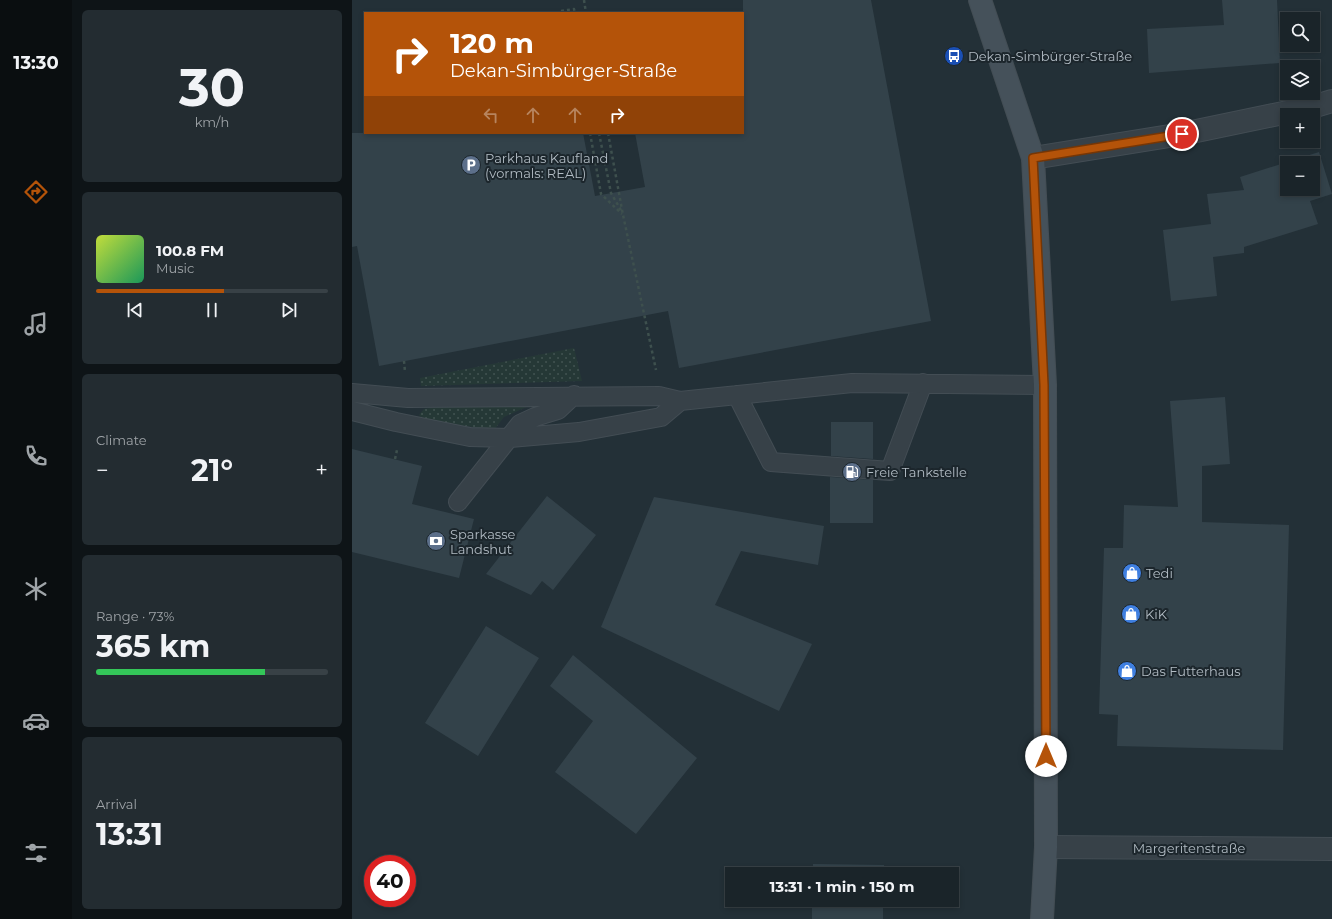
<!DOCTYPE html>
<html lang="en">
<head>
<meta charset="utf-8">
<style>
  body { margin:0; font-family:Montserrat,sans-serif; background:#232c31; color:#f1f3f6; height:100vh; display:flex; flex-direction:column; font-size:15px; white-space:nowrap }
  * { box-sizing:border-box; margin:0 }
  p { font-size:13px; color:#9fa4a8 }
  .icon { flex:none; width:22px; height:22px; fill:none; stroke:currentColor; stroke-width:2; stroke-linecap:round; stroke-linejoin:round }
  .map { position:relative; flex:1; overflow:hidden }
  .details { display:flex; flex-direction:column; gap:10px; padding:10px; background:#0e1417; width:280px }
  .details>* { flex:none }
  .guide { position:absolute; left:12px; top:12px; width:380px; height:122px; border-radius:0px; box-shadow:0 2px 6px #0003,0 0 0 1px #384146; background:#b45309; color:#fff; overflow:hidden }
  .tools { position:absolute; left:928px; top:12px; display:grid; gap:8px }
  .tools a { display:grid; place-items:center; width:40px; height:40px; border-radius:0px; background:#1a2429; box-shadow:0 2px 6px #0003,0 0 0 1px #384146; font-size:20px }
  .speed { position:absolute; left:12px; top:855px; display:flex; gap:8px; font-size:20px; font-weight:700; text-align:center }
  .speed>* { display:grid; place-content:center; width:52px; height:52px; border-radius:50%; background:#1a2429; box-shadow:0 2px 6px #0003,0 0 0 1px #384146; line-height:1 }
  .speed .limit { border:6px solid #d22; background:#fff; color:#111 }
  .pin { position:absolute; display:grid; place-items:center; width:34px; height:34px; color:#fff; margin:-17px; border:2px solid #fff; border-radius:50%; box-shadow:0 1px 4px #0007 }
  .me { position:absolute; width:44px; margin:-22px; rotate:0deg; stroke-linejoin:round; filter:drop-shadow(0 0 3px #0008) }
  .turn { display:flex; align-items:center; gap:14px; height:84px; padding:0 20px; font-size:18px }
  .turn .icon { width:52px; height:52px; stroke-width:2.5 }
  .turn b { display:block; font-size:28px; line-height:34px }
  .lanes { display:flex; align-items:center; height:38px; padding:0 20px; background:#0003; justify-content:center; gap:20px; direction:ltr }
  .lanes .off { opacity:.35 }
  .big { font-size:30px; font-weight:700; line-height:1.1 }
  .details .card { flex:1; display:flex; flex-direction:column; justify-content:center; gap:6px; min-width:0; padding:0 14px; border-radius:6px; background:#232c31 }
  .details .dial { align-items:center; gap:0 }
  .dial b { font-size:52px; line-height:1 }
  .song { display:flex; align-items:center; gap:12px }
  .cover { width:48px; height:48px; border-radius:6px; background:linear-gradient(135deg,hsl(70 70% 55%),hsl(150 70% 35%)) }
  .played { height:4px; border-radius:2px; background:linear-gradient(90deg,#b45309 55%,#384146 55%) }
  .keys { display:flex; justify-content:space-around; direction:ltr }
  .heat { display:flex; justify-content:space-between; align-items:center; font-size:22px; direction:ltr }
  .charge { height:6px; border-radius:3px; background:linear-gradient(90deg,#34c759 73%,#384146 0) }
  .trip { position:absolute; left:373px; top:867px; width:234px; height:40px; border-radius:0px; background:#1a2429; box-shadow:0 2px 6px #0003,0 0 0 1px #384146; font-weight:700; line-height:40px; text-align:center }
  main { display:flex; flex:1; min-height:0 }
  .dock { display:flex; flex-direction:column; width:72px; justify-content:space-around; align-items:center; background:#0a0e10; color:#9fa4a8 }
  .dock .icon { width:28px; height:28px }
  .dock .on { color:#b45309 }
  .dock b { font-size:18px; color:#f1f3f6 }
  .map>svg:first-child { display:block }
  .grass { fill:url(#grass-dots) }
  .building { fill:#33424a; fill-rule:evenodd }
  .lines { fill:none; stroke-linecap:round; stroke-linejoin:round }
  .lane-casing { stroke:#434d54; stroke-width:20 }
  .street-casing { stroke:#434d54; stroke-width:24 }
  .secondary-casing { stroke:#434d54; stroke-width:24 }
  .path { stroke:#3e504e; stroke-width:2.5; stroke-dasharray:3 3; stroke-linecap:butt }
  .lane { stroke:#374148; stroke-width:18 }
  .street { stroke:#374148; stroke-width:22 }
  .secondary { stroke:#45515a; stroke-width:22 }
  .route-casing { stroke:#753606; stroke-width:10 }
  .route { stroke:#b45309; stroke-width:7 }
  .labels { text-anchor:middle; stroke-width:4; stroke-linejoin:round; paint-order:stroke }
  .poi-label { font-size:13px; fill:#b2bcc4; stroke:#1c262c; text-anchor:start }
  .street-label { font-size:13px; fill:#b2bcc4; stroke:#1c262c }
</style>
</head>
<body>
<main>
<nav class="dock">
<b>13:30</b>
<svg class="icon on" aria-label="directions" viewBox="0 0 24 24"><path d="M12 3l9 9-9 9-9-9zM9 14v-3h6M13 9l2 2-2 2"/></svg>
<svg class="icon" aria-label="music" viewBox="0 0 24 24"><path d="M9 18V5l10-2v13"/><circle cx="6" cy="18" r="3"/><circle cx="16" cy="16" r="3"/></svg>
<svg class="icon" aria-label="phone" viewBox="0 0 24 24"><path d="M5 4h4l2 5-3 2q2 4 5 5l2-3 5 2v4C11 20 4 13 5 4z"/></svg>
<svg class="icon" aria-label="climate" viewBox="0 0 24 24"><path d="M12 3v18M4 7l16 10M4 17L20 7"/></svg>
<svg class="icon" aria-label="car" viewBox="0 0 24 24"><path d="M5 17H2v-5l4-1 3-4h7l3 4 3 1v5h-3M9 17h6M6 11h13"/><circle cx="7" cy="17" r="2"/><circle cx="17" cy="17" r="2"/></svg>
<svg class="icon" aria-label="filters" viewBox="0 0 24 24"><path d="M4 7h16M4 17h16"/><circle cx="9" cy="7" r="2"/><circle cx="15" cy="17" r="2"/></svg>
</nav>
<section class="details">
<div class="card dial"><b>30</b><p>km/h</p></div>
<div class="card">
<div class="song"><i class="cover"></i><div><b>100.8 FM</b><p>Music</p></div></div>
<div class="played"></div>
<div class="keys"><svg class="icon" aria-label="previous" viewBox="0 0 24 24"><path d="M18 5L8 12l10 7zM5 5v14"/></svg><svg class="icon" aria-label="pause" viewBox="0 0 24 24"><path d="M8 5v14M16 5v14"/></svg><svg class="icon" aria-label="next" viewBox="0 0 24 24"><path d="M6 5l10 7-10 7zM19 5v14"/></svg></div>
</div>
<div class="card"><p>Climate</p>
<div class="heat"><a>−</a><b class="big">21°</b><a>+</a></div>
</div>
<div class="card"><p>Range · 73%</p><b class="big">365 km</b><div class="charge"></div></div>
<div class="card"><p>Arrival</p><b class="big">13:31</b></div>
</section>
<div class="map">
<svg width="980" height="919" viewBox="0 0 980 919">
  <defs>
    <pattern id="grass-dots" width="8" height="8" patternUnits="userSpaceOnUse"><rect width="8" height="8" fill="#253836"/><path d="M2 2h.1M6 6h.1" fill="none" stroke="#425351" stroke-width="1.8" stroke-linecap="round"/></pattern>
  </defs>
  <rect width="100%" height="100%" fill="#233037"/>
  <!-- grass -->
  <path class="grass" d="M222,348L230,381L69,386L68,378Z
    M179,405L152,417L142,430L72,420L67,415L72,409L91,406Z"/>
  <!-- building -->
  <path class="building" d="M391,0H519L579,321L327,368L316,311L27,366L5,246L0,247V133H231L243,196L293,187L283,133H391Z
    M870,0H925L928,63L797,73L795,29L872,25Z
    M967,152L980,194L958,201L966,224L892,247V253L861,257L865,296L819,301L811,230L859,224L855,194L892,190L888,177ZM935,163H961V189H935Z
    M873,397L878,464L850,466V522L937,525L931,750L765,746L766,715L747,714L752,548H771L772,505L826,507L818,401Z
    M479,422H521V459L479,456Z
    M0,449L70,466L60,504L122,519L107,578L0,552Z
    M478,477L521,480V523H478Z
    M195,496L244,535L201,590L190,581L179,595L134,574Z
    M302,497L472,526L466,565L389,551L363,605L460,644L427,711L249,627Z
    M134,626L187,658L126,756L73,723Z
    M221,655L345,758L284,834L203,772L241,721L198,686Z
    M461,864L532,865V874H461Z
    M460,900H531V919H460Z"/>
  <g class="lines">
    <defs>
      <path id="lane" d="M0,393L56,398L307,396L328,401L500,383L693,385
        M385,395L419,462L538,471L571,383
        M0,411L44,422L118,437L158,438L227,432L309,417L328,401
        M106,502L168,424L183,417L206,410L222,395"/>
      <path id="street" d="M681,158L830,134L960,107L980,101
        M694,847L980,849"/>
      <path id="secondary" d="M628,0L681,158L693,385L694,847L690,919"/>
    </defs>
    <!-- lane casing -->
    <use href="#lane" class="lane-casing"/>
    <!-- street casing -->
    <use href="#street" class="street-casing"/>
    <!-- secondary casing -->
    <use href="#secondary" class="secondary-casing"/>
    <!-- path -->
    <path class="path" d="M232,0L234,13
      M209,11L222,9L223,13
      M238,133L249,194L270,214
      M247,133L259,193L270,212
      M256,133L271,215L304,370
      M52,361L53,372
      M43,459L45,450"/>
    <!-- lane -->
    <use href="#lane" class="lane"/>
    <!-- street -->
    <use href="#street" class="street"/>
    <!-- secondary -->
    <use href="#secondary" class="secondary"/>
  </g>
  <g class="lines">
    <defs>
      <path id="route" d="M694,756L692,385L681,158L830,134"/>
    </defs>
    <!-- route casing -->
    <use href="#route" class="route-casing"/>
    <!-- route -->
    <use href="#route" class="route"/>
  </g>
  <!-- icons -->
  <defs>
    <symbol id="bus-disc" viewBox="-11 -11 22 22"><circle r="9.5" fill="#1a4fb4" stroke="#1c262c"/><path d="M-5-6H5V4H4V6H2V4H-2V6H-4V4H-5ZM-3.5-4V0h7V-4ZM-3.5 1.2v1.5H-2V1.2ZM2 1.2v1.5H3.5V1.2Z" fill="#fff"/></symbol>
    <symbol id="parking-disc" viewBox="-11 -11 22 22"><circle r="9.5" fill="#5c6f8a" stroke="#1c262c"/><path d="M-3.5-5.5H1a3.5 3.5 0 0 1 0 7H-1V5.5H-3.5ZM-1-3.4V-.6H.8a1.4 1.4 0 0 0 0-2.8Z" fill="#fff"/></symbol>
    <symbol id="fuel-disc" viewBox="-11 -11 22 22"><circle r="9.5" fill="#5c6f8a" stroke="#1c262c"/><path d="M-5.5-6h7V0h2V4h1.3V-2.5L3-4.5l.8-.8L6-3V5H2.5V1h-1V6h-7ZM-4.2-4.7v3.2H.2V-4.7Z" fill="#fff"/></symbol>
    <symbol id="bank-disc" viewBox="-11 -11 22 22"><circle r="9.5" fill="#5c6f8a" stroke="#1c262c"/><path d="M-6-4H6V4H-6ZM0-2.3a2.3 2.3 0 1 0 0 4.6a2.3 2.3 0 1 0 0-4.6Z" fill="#fff"/></symbol>
    <symbol id="shop-disc" viewBox="-11 -11 22 22"><circle r="9.5" fill="#3f7fe0" stroke="#1c262c"/><path d="M-5-2.5h2.3a2.7 3.5 0 0 1 5.4 0H5L5.5 6h-11ZM-1.5-2.5h3a1.5 2.3 0 0 0-3 0Z" fill="#fff"/></symbol>
  </defs>
  <g fill-rule="evenodd">
    <use href="#bus-disc" x="591" y="45" width="22" height="22"/>
    <use href="#parking-disc" x="108" y="154" width="22" height="22"/>
    <use href="#fuel-disc" x="489" y="461" width="22" height="22"/>
    <use href="#bank-disc" x="73" y="530" width="22" height="22"/>
    <use href="#shop-disc" x="769" y="562" width="22" height="22"/>
    <use href="#shop-disc" x="768" y="603" width="22" height="22"/>
    <use href="#shop-disc" x="764" y="660" width="22" height="22"/>
  </g>
  <g class="labels">
    <!-- poi labels -->
    <g class="poi-label">
      <text x="616" y="61">Dekan-Simbürger-Straße</text>
      <text x="133" y="163">Parkhaus Kaufland<tspan x="133" dy="15">(vormals: REAL)</tspan></text>
      <text x="514" y="477">Freie Tankstelle</text>
      <text x="98" y="539">Sparkasse<tspan x="98" dy="15">Landshut</tspan></text>
      <text x="794" y="578">Tedi</text>
      <text x="793" y="619">KiK</text>
      <text x="789" y="676">Das Futterhaus</text>
    </g>
    <!-- street labels -->
    <g class="street-label">
      <text x="837" y="853">Margeritenstraße</text>
    </g>
  </g>
</svg>
<div class="tools">
<a><svg class="icon" aria-label="search" viewBox="0 0 24 24"><circle cx="10" cy="10" r="6"/><path d="M15 15l6 6"/></svg></a>
<a><svg class="icon" aria-label="layers" viewBox="0 0 24 24"><path d="M12 4l9 5-9 5-9-5zM3 14l9 5 9-5"/></svg></a>
<a>+</a>
<a>−</a>
</div>
<div class="speed"><div class="limit">40</div></div>
<div class="pin" style="left:830px;top:134px;background:#d93025"><svg class="icon" aria-label="arrive" viewBox="0 0 24 24"><path d="M6 21V4h12l-3 4 3 4H6"/></svg></div>
<svg class="me" style="left:694px;top:756px" viewBox="-20 -20 40 40"><circle r="19" fill="#fff"/><path d="M0-13L10 11 0 6-10 11z" fill="#b45309"/></svg>
<div class="trip">13:31 · 1 min · 150 m</div>
<div class="guide">
<div class="turn"><svg class="icon" aria-label="right" viewBox="0 0 24 24"><path d="M7 20v-9h11M14 6l5 5-5 5"/></svg><div><b>120 m</b>Dekan-Simbürger-Straße</div></div>
<div class="lanes"><svg class="icon off" aria-label="left" viewBox="0 0 24 24"><path d="M17 20v-9H6M10 6l-5 5 5 5"/></svg><svg class="icon off" aria-label="ahead" viewBox="0 0 24 24"><path d="M12 20V5M6 11l6-6 6 6"/></svg><svg class="icon off" aria-label="ahead" viewBox="0 0 24 24"><path d="M12 20V5M6 11l6-6 6 6"/></svg><svg class="icon" aria-label="right" viewBox="0 0 24 24"><path d="M7 20v-9h11M14 6l5 5-5 5"/></svg></div>
</div>
</div>
</main>
</body>
</html>
